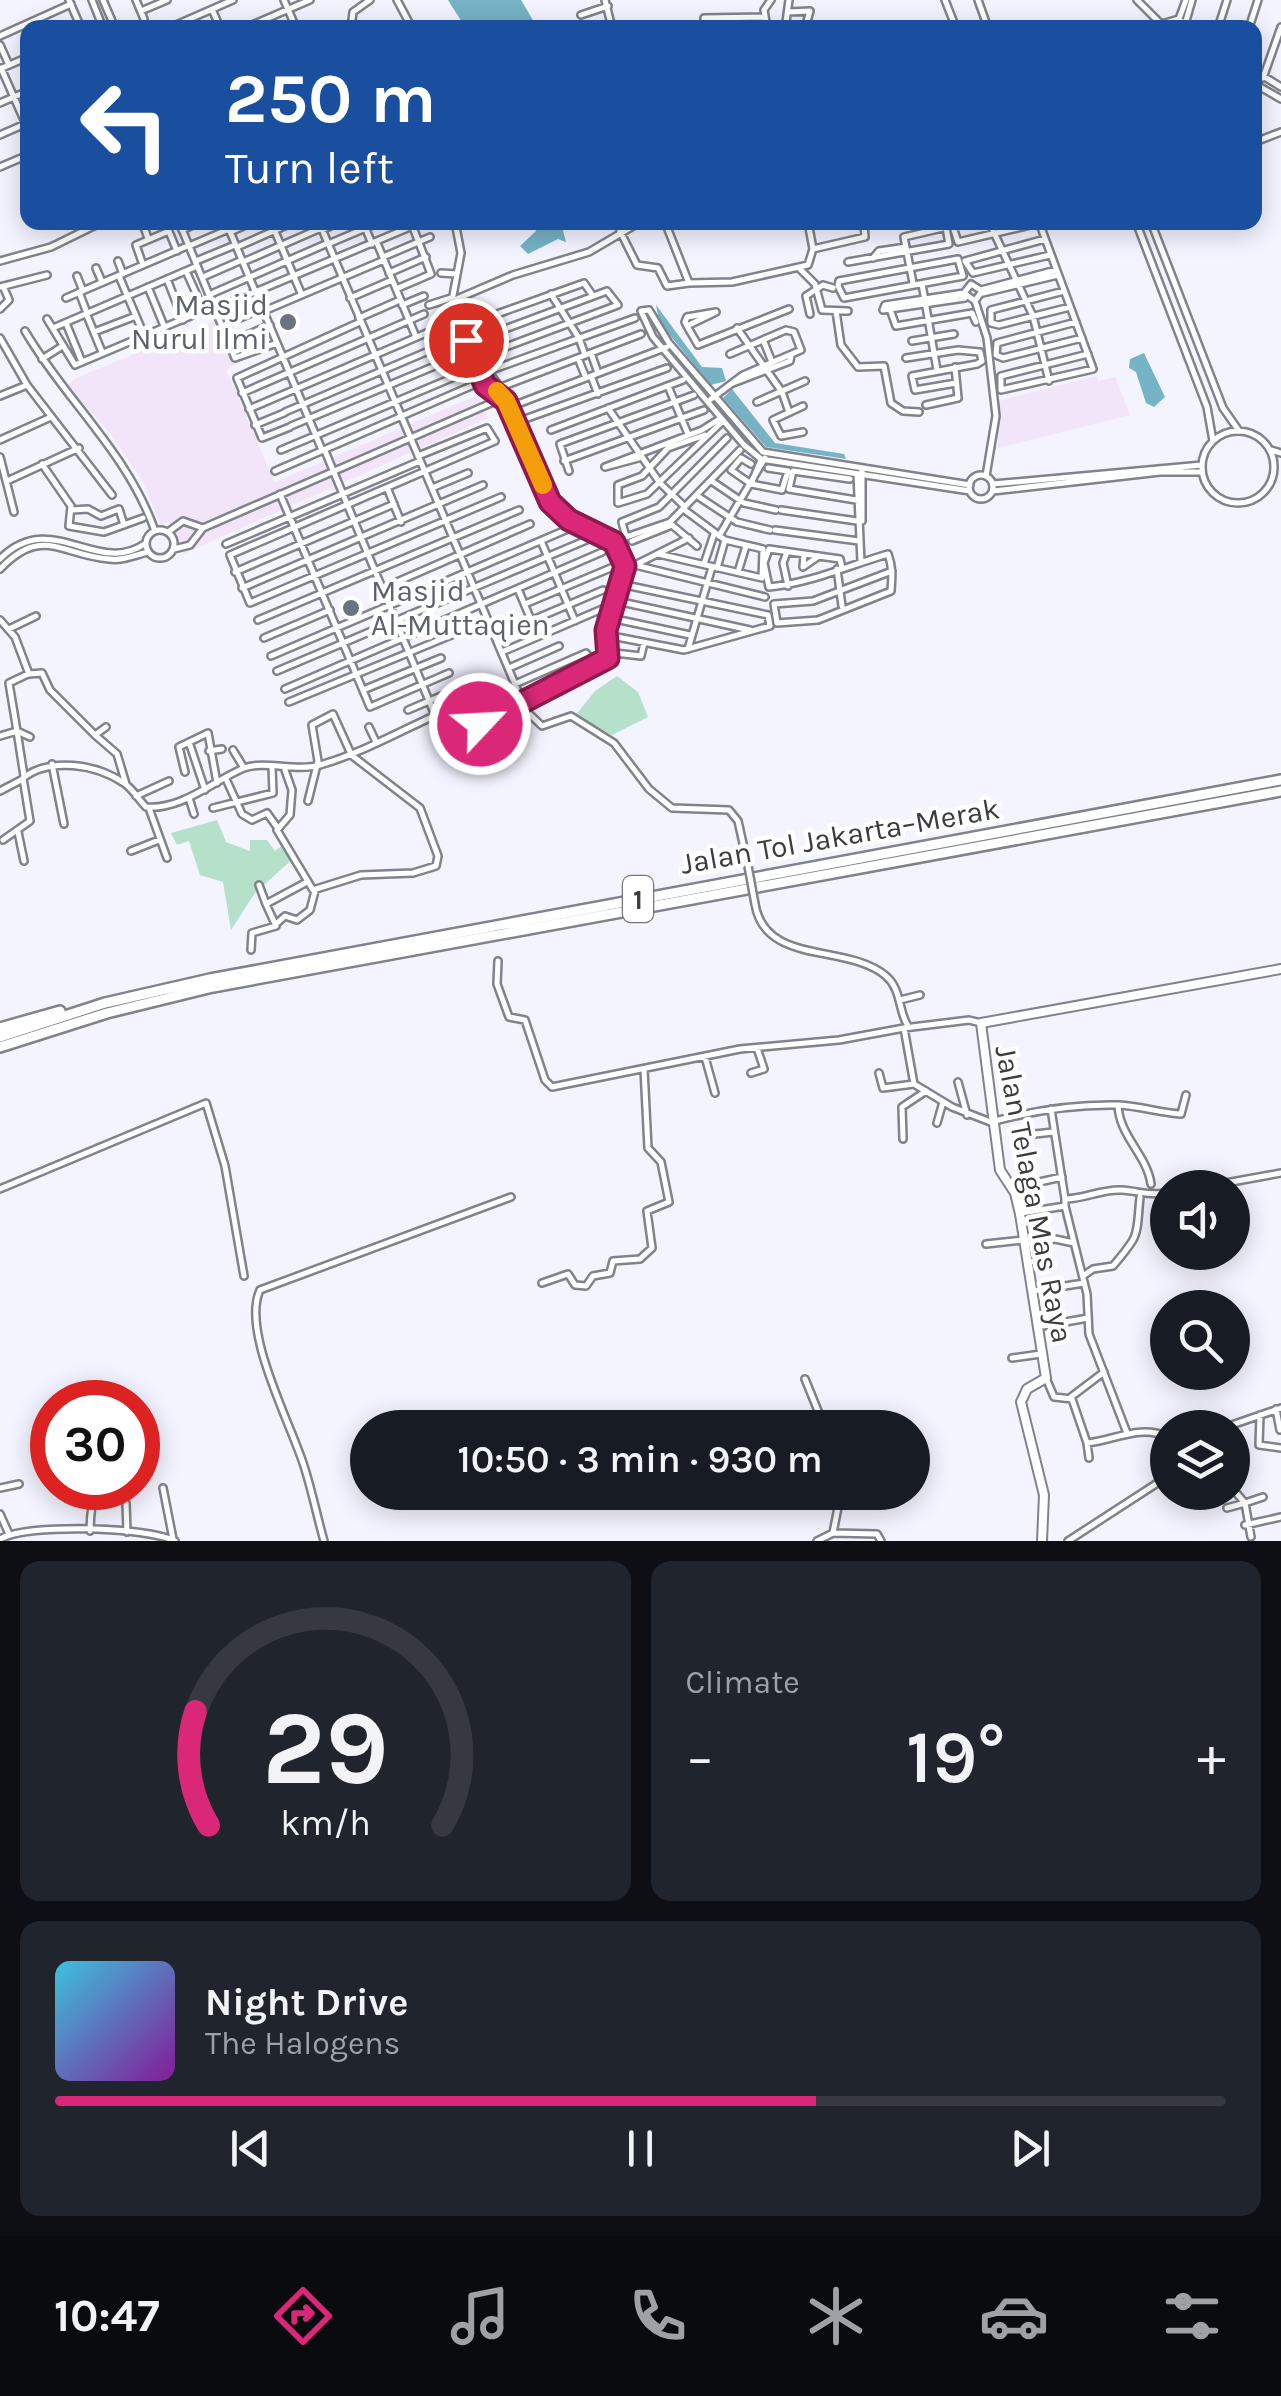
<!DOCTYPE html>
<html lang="en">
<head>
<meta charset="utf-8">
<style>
  body { margin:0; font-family:Karla,sans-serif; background:#20242c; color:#f1f3f6; height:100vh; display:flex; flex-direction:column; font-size:38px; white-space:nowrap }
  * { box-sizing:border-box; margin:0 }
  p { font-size:32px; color:#9ea1a6 }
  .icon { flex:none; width:55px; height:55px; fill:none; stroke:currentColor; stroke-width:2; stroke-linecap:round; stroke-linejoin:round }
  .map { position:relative; height:1541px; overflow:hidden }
  .sheet { display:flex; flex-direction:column; gap:20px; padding:20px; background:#0d0f14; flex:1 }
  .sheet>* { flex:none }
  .hud { position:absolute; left:20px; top:20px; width:1242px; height:210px; border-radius:20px; box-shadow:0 5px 25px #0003; background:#1a4fa0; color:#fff; overflow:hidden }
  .controls { position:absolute; left:1150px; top:1170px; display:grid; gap:20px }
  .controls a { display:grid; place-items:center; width:100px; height:100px; border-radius:50%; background:#171b24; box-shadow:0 5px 25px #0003; font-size:50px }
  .speed { position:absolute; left:30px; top:1380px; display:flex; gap:20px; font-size:50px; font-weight:700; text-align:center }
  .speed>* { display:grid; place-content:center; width:130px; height:130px; border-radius:50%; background:#171b24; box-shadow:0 5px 25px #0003; line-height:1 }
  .speed .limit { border:15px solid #d22; background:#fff; color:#111 }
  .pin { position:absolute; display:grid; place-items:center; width:85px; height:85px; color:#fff; margin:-42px; border:5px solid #fff; border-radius:50%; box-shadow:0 2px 10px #0007 }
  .me { position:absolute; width:110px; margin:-55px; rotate:65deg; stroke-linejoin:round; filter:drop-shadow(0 0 8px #0008) }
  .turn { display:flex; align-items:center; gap:35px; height:210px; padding:0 40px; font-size:45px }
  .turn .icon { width:130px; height:130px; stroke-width:2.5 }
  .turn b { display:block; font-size:70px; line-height:85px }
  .big { font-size:75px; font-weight:600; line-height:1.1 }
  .sheet .tile { flex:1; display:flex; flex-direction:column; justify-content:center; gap:15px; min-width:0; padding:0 35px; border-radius:20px; background:#20242c }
  .sheet .dial { align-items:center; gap:0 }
  .dial svg { height:260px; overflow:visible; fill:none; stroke:#363941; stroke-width:7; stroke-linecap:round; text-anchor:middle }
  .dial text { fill:#f1f3f6; stroke:none }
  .song { display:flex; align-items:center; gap:30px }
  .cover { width:120px; height:120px; border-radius:15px; background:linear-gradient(135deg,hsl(190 70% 55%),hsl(290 70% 35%)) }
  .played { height:10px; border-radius:5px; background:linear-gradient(90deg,#db2777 65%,#363941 65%) }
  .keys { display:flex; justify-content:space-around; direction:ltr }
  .heat { display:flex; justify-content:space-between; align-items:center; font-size:55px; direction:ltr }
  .sheet .tiles { flex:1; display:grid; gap:20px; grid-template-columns:1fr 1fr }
  .tile:last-child { grid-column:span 2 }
  .trip { position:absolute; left:350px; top:1410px; width:580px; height:100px; border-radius:50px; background:#171b24; box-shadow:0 5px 25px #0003; font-weight:600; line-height:100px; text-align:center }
  .dock { display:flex; height:160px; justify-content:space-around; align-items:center; background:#090b0e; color:#9ea1a6 }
  .dock .icon { width:70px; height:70px }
  .dock .on { color:#db2777 }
  .dock b { font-size:45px; color:#f1f3f6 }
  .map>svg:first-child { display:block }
  .commercial { fill:#f3e5f9 }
  .green { fill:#b5e1cb }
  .water { fill:#76b3c4 }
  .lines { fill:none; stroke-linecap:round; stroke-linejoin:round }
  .minor-casing { stroke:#81838c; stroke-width:10 }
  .major-casing { stroke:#81838c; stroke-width:12 }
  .highway-casing { stroke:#81838c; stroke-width:14 }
  .minor { stroke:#fff; stroke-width:5 }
  .major { stroke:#fff; stroke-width:8 }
  .highway { stroke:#fff; stroke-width:9 }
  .minor-bridge-casing { stroke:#81838c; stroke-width:10; stroke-linecap:butt }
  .minor-bridge { stroke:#fff; stroke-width:5 }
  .route-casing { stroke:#8e194d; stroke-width:25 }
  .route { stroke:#db2777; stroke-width:18 }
  .slow { stroke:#f59e0b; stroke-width:18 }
  .worship-dot { fill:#6b7280; stroke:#fff; stroke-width:4 }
  .labels { text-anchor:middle; stroke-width:9; stroke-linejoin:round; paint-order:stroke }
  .shield { fill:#fff; stroke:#767679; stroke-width:2.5 }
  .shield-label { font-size:28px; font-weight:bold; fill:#3c3c40 }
  .worship-label { font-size:30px; fill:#5b616d; stroke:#fff; text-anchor:end }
  .street-label { font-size:30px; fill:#3c3c40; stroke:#fff }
</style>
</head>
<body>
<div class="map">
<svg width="1281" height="1541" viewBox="0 0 1281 1541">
  <rect width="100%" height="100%" fill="#f3f4ff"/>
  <!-- commercial -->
  <path class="commercial" d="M219,319L238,363L226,370L275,482L478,395L488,418L183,554L170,521L161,525L142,480L109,432L68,386L74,379Z
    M1096,376L1098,381L1115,377L1130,415L998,448L999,401Z"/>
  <!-- green -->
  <path class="green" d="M617,676L638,692L648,717L612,735L575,716L595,691Z
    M217,820L226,842L250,851V840H267L275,851L287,842L296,856L255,893L231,930L223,882L200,875L189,841L177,845L171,833Z"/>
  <!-- water -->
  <path class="water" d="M448,0H521L537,27H465Z
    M537,223H561L566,242L558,239L528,254L520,246L536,231Z
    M656,305L702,367L722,368L726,381L711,385L659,322Z
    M1144,353L1165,397L1154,407L1146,403L1136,372L1129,368L1130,359Z
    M732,389L775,443L844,454L846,459L766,447L723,398Z"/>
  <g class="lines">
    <defs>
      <path id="minor" d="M69,0L81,28
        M92,0L103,28
        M103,0L115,28
        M136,0L144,19
        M284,0L296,28
        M397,0L412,28
        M605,0L612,28
        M945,0L956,28
        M978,0L988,28
        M1137,0L1165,28
        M212,9L220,28
        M141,11L167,0
        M788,12L810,11L805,28
        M581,15L608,6
        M1179,19L1186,0
        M1186,21L1192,0
        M786,22L789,0
        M1162,24L1179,19L1189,28
        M169,28L233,0
        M245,28L310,0
        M320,28L323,26
        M351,28L353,12L370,0
        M705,28L704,18L764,17
        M767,28L764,10L771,0
        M1218,28L1227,0
        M1249,28L1258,0
        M0,36L71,4
        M0,45L9,65
        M1,68L28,129
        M0,69L28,57
        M1255,71L1281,87
        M1263,78L1281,27
        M1255,84L1281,99
        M0,103L28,91
        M0,135L25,124
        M1255,142L1281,132
        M0,167L28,155
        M142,222L148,238
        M165,222L177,251
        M179,222L189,246
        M226,222L322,450
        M271,222L301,293
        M319,222L520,696L533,693
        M363,222L372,244
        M665,222L689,283L732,282L808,265L813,249L808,222
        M970,222L953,227L958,242L1039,223
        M989,222L1033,316L1049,381
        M1039,222L1092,366L1093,369L1001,390V376L1088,354
        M1136,222L1207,407L1213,441
        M1151,222L1223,408L1239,431
        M229,229L189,246L235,358L277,343
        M182,230L200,222
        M322,230L339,222
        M620,231L637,265L658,268L667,286L689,283
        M230,232L253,222
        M1045,239L965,261L973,273L1050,255
        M377,243L416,337
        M328,244L380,222
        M237,247L294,222
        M813,249L865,237L864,225
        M383,257L430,237
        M873,258L879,251L906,247
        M958,259L963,276L844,298L838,286L839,281Z
        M0,261L51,247L102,222
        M118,261L123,274
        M196,261L235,245
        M243,262L321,228
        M848,262L949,244L945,222
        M143,265L136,245L169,231
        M96,268L102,282
        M800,269L815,284L822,310L848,311
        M186,271L204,311
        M389,273L426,257
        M441,273L457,274
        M77,276L83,291
        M119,276L144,335
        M203,277L242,260
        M167,279L183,320
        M913,283L904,237L947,227
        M922,284L937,370
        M0,287L47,275
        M148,287L164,326
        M396,289L431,274L411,222
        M981,290L1056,270
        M1064,291L991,310V323L999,325L1070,307
        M79,292L87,313
        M964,293L885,305L883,310L965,298
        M983,293L1058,275
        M211,294L328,243
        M551,294L579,338L585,355
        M66,298L185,247
        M350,298L392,280
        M452,301L513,275L589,252L640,222
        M975,301L982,291L971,284L964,293L975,301L987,338L996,416L986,476
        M402,305L424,296
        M429,305L451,298
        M217,308L422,222
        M0,309L9,300L3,286
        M264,311L384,260
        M836,311L841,345L858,367L884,366L891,403L903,411L919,412
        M716,312L687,326L685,322L687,317Z
        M891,312L896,326L972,313L976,322
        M86,313L102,352
        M810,314L806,296L823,285L833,288
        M359,318L400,300
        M47,319L75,365L212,307
        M1076,322L997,343L996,355L1003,358L1082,338
        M66,323L82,362
        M224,325L263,308
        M687,326L698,345L789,309
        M53,328L195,267
        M737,328L782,392L789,412
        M25,331C66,401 128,453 155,531
        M94,332L136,316
        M483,337L480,320L584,283L593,296
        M0,338L27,385L112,495
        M912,341L954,334
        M764,342L772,362
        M229,343L270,325
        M591,353L598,373
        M479,357L618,305L607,291L473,341C482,373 508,390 522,420L667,368
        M578,358L586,378
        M906,358L958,350L980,352L982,361L977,364L912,376L915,390L956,383
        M42,359L61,347
        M486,372L635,318
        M591,376L598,394
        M733,383L790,361L791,355
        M668,386L688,434
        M501,387L641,334
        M242,393L424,314
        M0,396L27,385
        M711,399L743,375L801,350L794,332L786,330L730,354
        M757,402L805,381
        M515,405L667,347
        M926,405L958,398L955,367
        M608,408L660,483L685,507
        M249,409L438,328
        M255,425L284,413
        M291,426L466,353
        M290,427L262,438L237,378L360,322
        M551,430L683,380
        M1202 467a36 36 0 1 1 72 0a36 36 0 1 1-72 0Z
        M803,432L781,436L773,420L803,406
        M705,435L668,448L642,476L618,485V503L647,494L723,421
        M727,438L659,507L622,522L626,537L670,522L740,450
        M0,440L51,417
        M281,450L473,369
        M1271,450L1281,453
        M325,451L435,715
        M418,456L487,428L495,441L230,555L250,603L501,497
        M0,457L14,512
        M642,457L605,467L702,430L721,418
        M564,461L704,410
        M42,464L71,506L69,526L104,532L143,518
        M751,464L741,458L731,470L751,484L782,490L788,471L768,468
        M275,471L478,383L459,338L285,412
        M569,471L560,444L694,395
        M857,474L861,562
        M969 487a12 12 0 1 1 24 0a12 12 0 1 1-24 0Z
        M850,479L793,471L789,489L862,501
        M7,481L79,448
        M713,482L744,503L776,510
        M751,484L761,460
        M993,484L1202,465
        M970,485L763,452L669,343L649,310L641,311L653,337L744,445L761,459L970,491
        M432,488L468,473
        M388,490L401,522
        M993,491L1160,472H1202
        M280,494L370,707L449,673
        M699,497L737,522L770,530
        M72,510L88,509L101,516L119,509L124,525
        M781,510L857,521
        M857,521H862V470
        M146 544a14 14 0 1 1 28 0a14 14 0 1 1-28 0Z
        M775,530L859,541
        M168,532L183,521L203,528
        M719,536L765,458
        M689,538L635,565L765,597
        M541,541L575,621
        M632,541L672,525L697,546
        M226,544L420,461
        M174,549L190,545L203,528L505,397
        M787,552L783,563L788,586
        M658,554L762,578L763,549L725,540L686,511
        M804,554L803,567L819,556
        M0,559C52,507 97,578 146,543
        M704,564L714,534
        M717,568L725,540
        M842,568L840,559L769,549L764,563L769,587C811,583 847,566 888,554C893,567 892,578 891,591L818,620L777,623L774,604L813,601L892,571
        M0,569C42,525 61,555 109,559C123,561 135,555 148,552
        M837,569L842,606
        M235,572L394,504
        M738,572L746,546
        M242,588L483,485
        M383,588L530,524
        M518,589L531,620
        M626,603L750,630
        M525,604L613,567
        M0,620L15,637L29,674L42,673L50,690L95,735L106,727
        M258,620L519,510
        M620,620L690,635
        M9,629L36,616
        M495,636L603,590
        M617,637L684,650L770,626L768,615L630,586
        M264,638L330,610
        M688,649L712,567
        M502,652L609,606
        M615,653L641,656L644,643
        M271,656L568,529
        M509,668L559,646
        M277,671L589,539
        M515,684L586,653L591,659
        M285,689L602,552
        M363,690L441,658
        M289,702L488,620
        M521,706L542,726L571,716L614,743L649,789L672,808L729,810L738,821L748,866
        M408,710L455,690
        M369,727L376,742
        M17,731L24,776
        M17,731L30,737
        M95,735L117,754L126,784
        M0,736L17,731L9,683L28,674
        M189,742L205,790
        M233,750L244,768
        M209,751L222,749
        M52,764L64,824
        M285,770L292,790L290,815L277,830L313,890L361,875L413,873L436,866L438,856L420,808L350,754
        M185,772L179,747L208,733L217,783
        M226,779L242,814L252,820L267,813L277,827
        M0,791L21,780
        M136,796L169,781
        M189,798L194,814
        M308,801L318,761L312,725L333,714L351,754
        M149,808L167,858
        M213,808L273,793L272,767
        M18,832L24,861
        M3,840L30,821L23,778C50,757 96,764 124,783C133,789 139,800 146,807C182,810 213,781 244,768C265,760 295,772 320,765C369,751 414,723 461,704L482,724L609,658L606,630L625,569L623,555L608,538L569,520L550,502L505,397L485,385L479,374L452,301L461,253L455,222
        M131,851L159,840
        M259,885L266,904
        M755,904C765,966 848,943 886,976C902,990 898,1011 908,1026
        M276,924L285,916L297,920L310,910L315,891
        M251,950L252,933L276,926L266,904L307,882
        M498,961L497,984L509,1017L525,1020L545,1080L552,1087L740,1049L839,1040L904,1028
        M900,1000L920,995
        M981,1023L969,1020L904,1028L914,1084L952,1107L993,1123
        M705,1057L715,1093
        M751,1073L764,1069L757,1048
        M879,1073L883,1088L914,1084
        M958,1082L967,1115
        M1118,1105C1119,1136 1147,1155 1151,1184
        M1051,1109L1065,1199
        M995,1121C1036,1110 1076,1104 1119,1105C1140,1106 1161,1113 1181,1114L1186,1095
        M937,1123L943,1102
        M1026,1135L1053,1132
        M903,1139L902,1107L926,1091
        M1012,1188L1062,1177
        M1198,1188L1281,1173
        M0,1189L206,1103L225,1166L244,1276
        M1065,1206L1087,1294L1089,1334L1127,1433
        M1021,1213L1065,1206V1199C1084,1199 1102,1189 1121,1190C1140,1191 1146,1196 1168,1193
        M986,1244L1023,1240
        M1025,1244L1055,1239L1074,1243
        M1028,1262L1045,1260V1251
        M1083,1276L1093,1269L1113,1266C1141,1233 1136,1237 1140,1197
        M542,1283L568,1274L575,1285L586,1286L593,1276L610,1273L613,1261L640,1259L652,1248L647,1211L669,1202L661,1162L648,1148L644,1069
        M1033,1291L1084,1283
        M1037,1327L1088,1318
        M1012,1358L1041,1354
        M1046,1378L1054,1397L1072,1399L1087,1443C1115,1440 1140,1424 1168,1437
        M805,1379L825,1428
        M1071,1397L1104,1372
        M1276,1409L1280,1430
        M1260,1415L1259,1445L1281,1448
        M1188,1428H1205
        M1223,1428L1281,1408
        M1087,1443L1089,1458
        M1232,1464H1234
        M0,1488L19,1484
        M163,1488L173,1539
        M1212,1492H1218
        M126,1503L127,1532
        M1227,1508L1245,1503L1232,1488
        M0,1514L9,1534
        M1245,1525L1281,1517
        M90,1531C91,1509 89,1495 113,1488
        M833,1533L841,1492
        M1251,1537L1245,1503L1263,1497
        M0,1539C29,1523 146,1527 175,1541
        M324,1541C317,1516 312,1491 304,1466C291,1424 241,1331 260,1290L511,1197
        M817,1541L833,1533L877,1534L881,1541
        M1068,1541L1159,1482"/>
      <path id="major" d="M1042,1541L1044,1495L1021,1402L1027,1389L1046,1378L1020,1214L1015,1193L1000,1170L981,1023L1281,969"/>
      <path id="highway" d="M0,1028L60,1011
        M0,1037L105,1003L210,979L1281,780
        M0,1047L107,1013L213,987L1281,791"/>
    </defs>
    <!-- minor casing -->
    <use href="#minor" class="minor-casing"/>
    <!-- major casing -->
    <use href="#major" class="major-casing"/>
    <!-- highway casing -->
    <use href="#highway" class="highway-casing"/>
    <!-- minor -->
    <use href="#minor" class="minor"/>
    <!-- major -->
    <use href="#major" class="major"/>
    <!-- highway -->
    <use href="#highway" class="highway"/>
    <defs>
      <path id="minor-bridge" d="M748,866L755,904"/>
    </defs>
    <!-- minor-bridge casing -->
    <use href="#minor-bridge" class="minor-bridge-casing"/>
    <!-- minor-bridge -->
    <use href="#minor-bridge" class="minor-bridge"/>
  </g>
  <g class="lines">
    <defs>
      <path id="route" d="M466,340L485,385L506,401L550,502L569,520L614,542L625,566L606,630L608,658L480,724"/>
    </defs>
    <!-- route casing -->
    <use href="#route" class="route-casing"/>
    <!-- route -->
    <use href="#route" class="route"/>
    <!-- slow -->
    <path class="slow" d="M497,391L506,401L543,485"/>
  </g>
  <!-- markers -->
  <g class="worship-dot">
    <circle cx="288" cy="322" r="10"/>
    <circle cx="351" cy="608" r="10"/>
  </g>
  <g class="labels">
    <!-- shield labels -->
    <rect class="shield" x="623" y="876" width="30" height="46" rx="8"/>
    <g class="shield-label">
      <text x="638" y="909">1</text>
    </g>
    <!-- worship labels -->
    <g class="worship-label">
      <text x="268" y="315">Masjid<tspan x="268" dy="34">Nurul Ilmi</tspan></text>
      <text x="371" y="601" text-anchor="start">Masjid<tspan x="371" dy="34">Al-Muttaqien</tspan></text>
    </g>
    <!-- street labels -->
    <g class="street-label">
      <text transform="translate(840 836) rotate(-10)" y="10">Jalan Tol Jakarta–Merak</text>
      <text transform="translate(1034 1194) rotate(79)" y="10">Jalan Telaga Mas Raya</text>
    </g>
  </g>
</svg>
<div class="controls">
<a><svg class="icon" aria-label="sound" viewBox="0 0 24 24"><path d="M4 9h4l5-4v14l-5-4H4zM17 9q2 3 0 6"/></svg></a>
<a><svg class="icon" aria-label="search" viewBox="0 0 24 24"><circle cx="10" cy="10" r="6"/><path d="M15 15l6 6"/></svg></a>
<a><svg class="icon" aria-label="layers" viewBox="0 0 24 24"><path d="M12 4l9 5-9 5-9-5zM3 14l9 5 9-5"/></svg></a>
</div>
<div class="speed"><div class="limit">30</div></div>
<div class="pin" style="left:466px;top:340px;background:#d93025"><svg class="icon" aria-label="arrive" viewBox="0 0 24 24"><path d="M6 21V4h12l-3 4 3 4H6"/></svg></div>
<svg class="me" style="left:480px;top:724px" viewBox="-20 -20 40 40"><circle r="17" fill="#db2777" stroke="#fff" stroke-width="3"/><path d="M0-11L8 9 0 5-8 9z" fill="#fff"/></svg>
<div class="trip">10:50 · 3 min · 930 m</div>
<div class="hud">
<div class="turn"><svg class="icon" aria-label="left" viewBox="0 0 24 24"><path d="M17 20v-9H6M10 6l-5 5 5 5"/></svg><div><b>250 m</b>Turn left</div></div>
</div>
</div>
<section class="sheet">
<div class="tiles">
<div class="tile dial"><svg viewBox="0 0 100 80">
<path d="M14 69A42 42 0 1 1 86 69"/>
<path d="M14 69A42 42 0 0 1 10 34" stroke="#db2777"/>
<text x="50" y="56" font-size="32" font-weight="700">29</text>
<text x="50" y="72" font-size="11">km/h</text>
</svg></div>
<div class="tile"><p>Climate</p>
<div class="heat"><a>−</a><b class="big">19°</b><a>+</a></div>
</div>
<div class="tile">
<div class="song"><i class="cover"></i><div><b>Night Drive</b><p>The Halogens</p></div></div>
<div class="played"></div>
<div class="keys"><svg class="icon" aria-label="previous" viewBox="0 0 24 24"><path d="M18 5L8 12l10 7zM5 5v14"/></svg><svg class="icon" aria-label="pause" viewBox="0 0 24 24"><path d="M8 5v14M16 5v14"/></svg><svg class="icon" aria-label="next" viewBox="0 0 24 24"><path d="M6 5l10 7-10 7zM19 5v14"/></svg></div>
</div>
</div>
</section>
<nav class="dock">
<b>10:47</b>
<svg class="icon on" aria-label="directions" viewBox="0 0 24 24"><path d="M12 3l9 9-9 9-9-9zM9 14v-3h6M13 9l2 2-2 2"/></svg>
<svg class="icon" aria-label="music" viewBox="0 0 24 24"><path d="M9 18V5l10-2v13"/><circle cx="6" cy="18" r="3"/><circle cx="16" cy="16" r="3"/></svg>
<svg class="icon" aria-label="phone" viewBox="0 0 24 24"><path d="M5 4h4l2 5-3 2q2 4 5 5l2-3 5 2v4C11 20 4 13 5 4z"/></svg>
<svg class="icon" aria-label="climate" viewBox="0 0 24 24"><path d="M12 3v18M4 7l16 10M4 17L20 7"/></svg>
<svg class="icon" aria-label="car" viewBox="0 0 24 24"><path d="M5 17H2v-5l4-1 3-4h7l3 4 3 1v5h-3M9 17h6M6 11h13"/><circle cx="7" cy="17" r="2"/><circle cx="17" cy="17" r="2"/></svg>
<svg class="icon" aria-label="filters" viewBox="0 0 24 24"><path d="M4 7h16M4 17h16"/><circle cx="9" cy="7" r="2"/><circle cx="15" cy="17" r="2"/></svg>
</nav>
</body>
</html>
